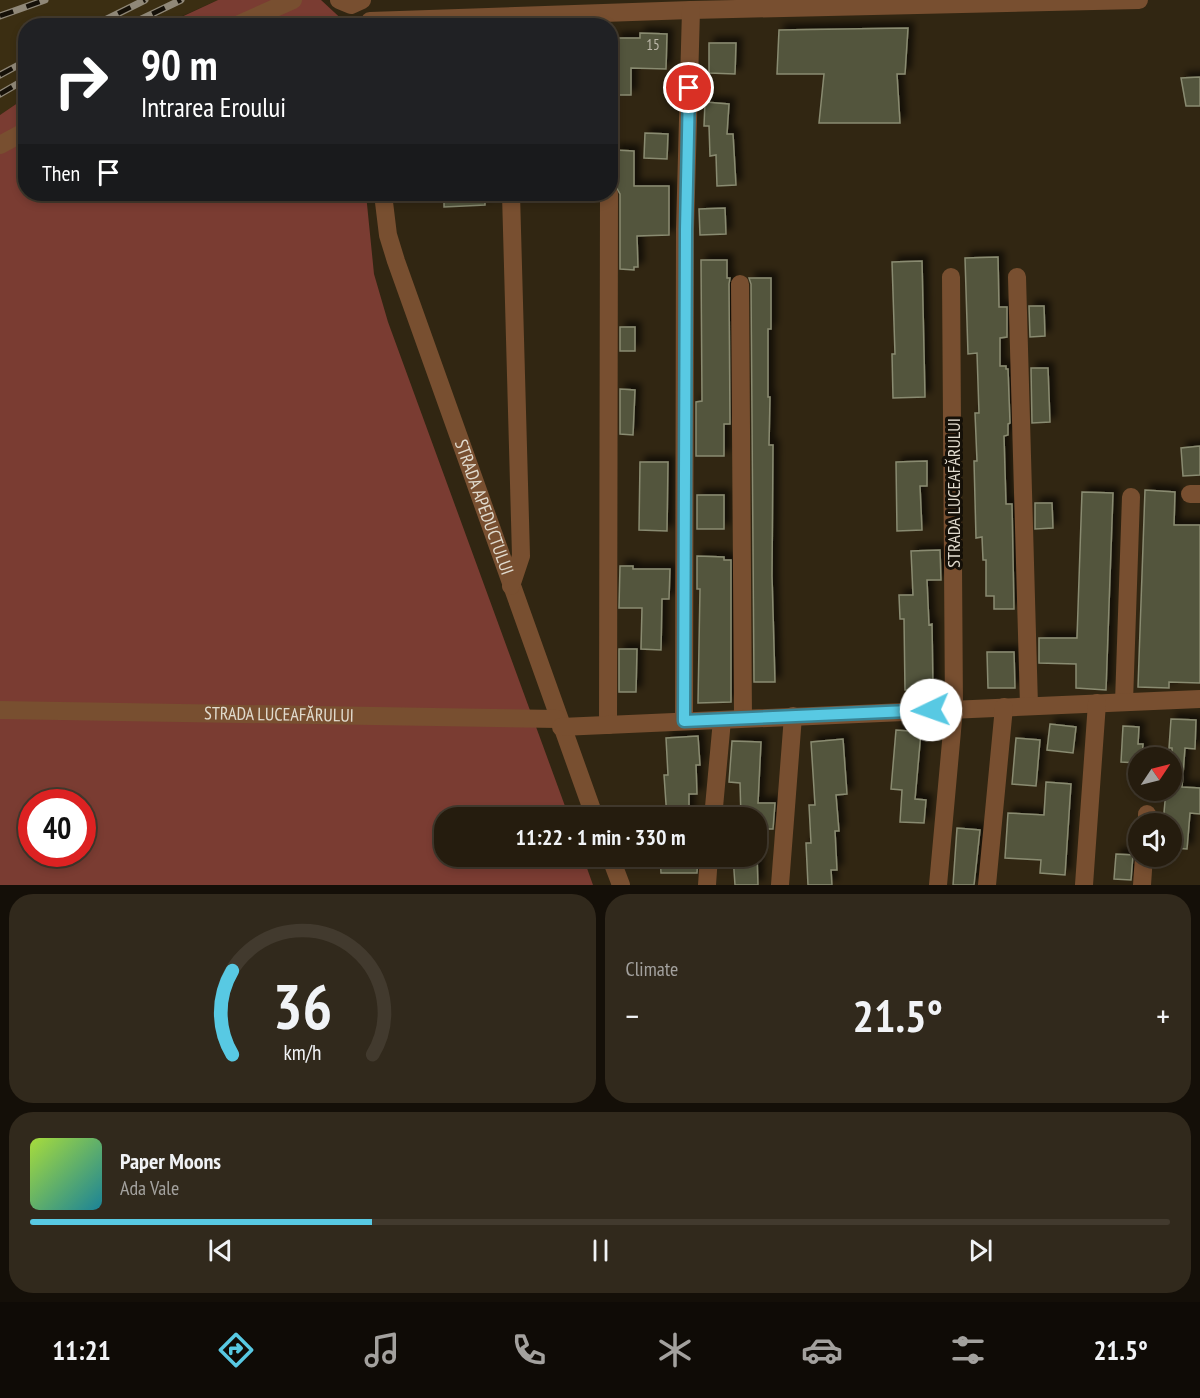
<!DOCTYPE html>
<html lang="en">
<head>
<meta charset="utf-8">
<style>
  body { margin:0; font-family:"PT Sans Narrow",sans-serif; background:#31291c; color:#f1f3f6; height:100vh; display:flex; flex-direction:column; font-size:22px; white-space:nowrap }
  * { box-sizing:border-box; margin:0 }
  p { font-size:20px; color:#a3a19e }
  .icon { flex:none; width:33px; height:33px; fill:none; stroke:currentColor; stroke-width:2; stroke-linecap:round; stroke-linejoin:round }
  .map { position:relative; height:885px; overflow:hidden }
  .drawer { display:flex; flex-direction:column; gap:9px; padding:9px; background:#140f08; flex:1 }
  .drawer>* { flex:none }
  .guide { position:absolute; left:18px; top:18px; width:600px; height:183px; border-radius:24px; box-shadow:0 3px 9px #0003,0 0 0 2px #423a2e; background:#202124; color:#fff; overflow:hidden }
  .needle { width:39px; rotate:55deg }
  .fabs { position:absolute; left:1128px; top:747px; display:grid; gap:12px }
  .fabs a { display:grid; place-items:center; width:54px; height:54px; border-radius:50%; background:#251c0e; box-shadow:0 3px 9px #0003,0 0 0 2px #423a2e; font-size:30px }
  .speed { position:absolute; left:18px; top:789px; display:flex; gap:12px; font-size:30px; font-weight:700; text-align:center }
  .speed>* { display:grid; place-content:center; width:78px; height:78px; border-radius:50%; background:#251c0e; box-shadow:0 3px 9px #0003,0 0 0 2px #423a2e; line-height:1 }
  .speed .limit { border:9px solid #d22; background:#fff; color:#111 }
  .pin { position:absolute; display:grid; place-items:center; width:51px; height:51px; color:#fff; margin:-26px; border:3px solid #fff; border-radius:50%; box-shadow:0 2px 6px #0007 }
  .me { position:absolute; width:66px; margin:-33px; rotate:267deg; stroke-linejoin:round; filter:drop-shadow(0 0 4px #0008) }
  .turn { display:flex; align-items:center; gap:21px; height:126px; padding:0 24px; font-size:27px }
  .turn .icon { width:78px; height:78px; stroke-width:2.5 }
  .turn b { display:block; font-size:42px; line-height:51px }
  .then { display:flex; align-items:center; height:57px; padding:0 24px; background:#0003; gap:12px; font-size:22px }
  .big { font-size:45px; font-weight:700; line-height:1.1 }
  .drawer .card { flex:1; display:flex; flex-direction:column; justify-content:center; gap:9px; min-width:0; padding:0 21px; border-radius:24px; background:#31291c }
  .drawer .dial { align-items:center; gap:0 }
  .dial svg { height:156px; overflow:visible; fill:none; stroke:#423a2e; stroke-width:7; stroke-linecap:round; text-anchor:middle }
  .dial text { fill:#f1f3f6; stroke:none }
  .song { display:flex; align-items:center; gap:18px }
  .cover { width:72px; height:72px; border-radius:9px; background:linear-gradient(135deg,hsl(80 70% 55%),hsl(190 70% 35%)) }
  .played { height:6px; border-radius:3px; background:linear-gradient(90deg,#58c9e3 30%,#423a2e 30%) }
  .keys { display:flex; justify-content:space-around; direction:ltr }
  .heat { display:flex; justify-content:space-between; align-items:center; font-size:33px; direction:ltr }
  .drawer .tiles { flex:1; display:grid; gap:9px; grid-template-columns:1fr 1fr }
  .card:last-child { grid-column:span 2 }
  .trip { position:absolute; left:434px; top:807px; width:333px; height:60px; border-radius:24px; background:#251c0e; box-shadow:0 3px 9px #0003,0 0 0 2px #423a2e; font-weight:700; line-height:60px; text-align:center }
  .menu { display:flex; height:96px; justify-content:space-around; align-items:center; background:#0f0b06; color:#a3a19e }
  .menu .icon { width:42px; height:42px }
  .menu .active { color:#58c9e3 }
  .menu b { font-size:27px; color:#f1f3f6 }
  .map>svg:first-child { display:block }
  .built { fill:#3b2e12 }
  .green { fill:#7a3c32; fill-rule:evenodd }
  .building { fill:#53543c; stroke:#898b71; stroke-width:1.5; filter:url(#shadow) }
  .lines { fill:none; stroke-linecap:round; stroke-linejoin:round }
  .minor { stroke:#784f30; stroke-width:18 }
  .rail-casing { stroke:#908878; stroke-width:7 }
  .rail { stroke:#151008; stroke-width:4.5; stroke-dasharray:14; stroke-linecap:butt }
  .route-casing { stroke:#398394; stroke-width:15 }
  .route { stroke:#58c9e3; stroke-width:10 }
  .labels { text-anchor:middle; stroke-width:6; stroke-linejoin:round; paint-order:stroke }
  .number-label { font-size:15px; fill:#beb9aa }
  .street-label { font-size:18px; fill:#e1dbce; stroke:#151008 }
</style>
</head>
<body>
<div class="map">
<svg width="1200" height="885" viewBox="0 0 1200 885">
  <defs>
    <filter id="shadow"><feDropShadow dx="5.5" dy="-5.5" stdDeviation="3" flood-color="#0009"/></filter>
  </defs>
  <rect width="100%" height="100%" fill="#312612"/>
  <!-- built -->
  <path class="built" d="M0,0H218L162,25L26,26L25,98L0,115Z"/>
  <!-- green -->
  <path class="green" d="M218,0H321L348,25L162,26Z
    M25,98L26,194H366L374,274L388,322L569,817L444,818V856L583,857L593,885H0V115ZM32,802H82V854H32Z"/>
  <!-- building -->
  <path class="building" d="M908,28L905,74H897L900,123H819L824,74H777L779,30Z
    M640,33L667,34L666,69L631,68V95H615L616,38H640Z
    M709,43H736L735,74L709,73Z
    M1200,77V106H1186L1181,78Z
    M705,102L729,104L727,134H733L736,185L717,186L716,155L710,156L709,126H704Z
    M645,133L668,134L667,159L644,158Z
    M614,150L634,151V186H669V235L637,236L638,267H634V270L620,269V194L615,185Z
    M444,194H485V205L444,207Z
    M725,208L726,234L700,235L699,209Z
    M998,257L999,307H1007V337L1000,338V366H1006V369H1008L1010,423L1008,424V435L1004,436L1006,504H1012L1014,609H994V596H986V560H983L982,537L976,538L974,461H977L975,413H979L977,353L968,354L965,258Z
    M701,260H727V278H730L729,284L730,424H724V456H696V402L702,401Z
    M922,261L925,397L893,398L892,354H895L892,262Z
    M749,278H771V329H768V397H770L769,445H773L772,576L775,682H754L751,284Z
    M1029,306H1044L1045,336L1030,337Z
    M620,327H635V351H620Z
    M1031,368H1048L1050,422L1032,423Z
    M620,389L635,390L633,435L620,434Z
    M1200,446V475L1183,476L1181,448Z
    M927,461V486H920L922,530L897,531L896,462Z
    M640,462H668L667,531L639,530Z
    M1145,490L1175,492L1174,525H1200V683L1169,682V688L1138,687Z
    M1082,492L1113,493L1106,690L1076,688V664L1039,663V638H1077Z
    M697,495H724V529H697Z
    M1035,503H1052L1053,528L1035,529Z
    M940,550L941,580H927L929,625L932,624L933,689L905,690L904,619H900L899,595H913L911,551Z
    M697,556L724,557V560H731V702L698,703L700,589H697Z
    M620,566H633V569H670L669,599H662L661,650L641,649L642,608H619Z
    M619,649H637L636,692H619Z
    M987,652H1014L1015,688H988Z
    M1171,719L1196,720L1195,749L1185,748L1182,787L1200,788V814L1190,813L1187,849L1172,848V824H1163L1166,790H1172V748H1169Z
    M1050,724L1076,727L1073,753L1047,750Z
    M1123,726L1139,727L1138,744H1143L1142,758H1138V763L1121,762Z
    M896,730L921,732L915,799L926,800L924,823L900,822L902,790L891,789Z
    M698,736L700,765H696L697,794H689V818H667L664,775H668L666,738Z
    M1016,738L1040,740L1036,786L1012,784Z
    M843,739L847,794L836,795L839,831H835L837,870H831L832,885H808L806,843H811L809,805H815L811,742Z
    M732,741L761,742L758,803H775L773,829H756V818H741L740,783L729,782Z
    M1046,782L1071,784L1065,875L1040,873L1041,860L1005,858L1008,813L1044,815Z
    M957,828L980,830L974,885H953Z
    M1116,854L1133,855L1131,880L1114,879Z
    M660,856H698L697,873H661Z
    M733,856H757L758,885H735Z"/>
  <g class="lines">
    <!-- minor -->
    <g class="minor">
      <path d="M339,0L351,5L362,0"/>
      <path d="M370,21L691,10L1139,0"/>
      <path d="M235,26L293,0"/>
      <path d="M0,145L26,131"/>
      <path id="s1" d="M383,194L388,235L396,261L595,818"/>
      <path d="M1017,277L1029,706"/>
      <path d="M740,284L743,718"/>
      <path d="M1190,494H1200"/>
      <path d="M511,586L521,556L511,194"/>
      <path d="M1124,702L1131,497"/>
      <path id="s2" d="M0,710L558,719"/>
      <path d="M684,721L685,229L691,10"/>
      <path d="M608,725L609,194"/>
      <path d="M561,727L1200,699"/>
      <path d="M713,818L722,720"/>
      <path d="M1147,824V814"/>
      <path d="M610,856L621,885"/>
      <path d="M707,885L709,856"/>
      <path d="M780,885L793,716"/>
      <path d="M938,885L954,709L951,277"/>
      <path d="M987,885L1004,707"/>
      <path d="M1084,885L1097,703"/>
      <path d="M1142,885L1144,856"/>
    </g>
    <defs>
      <path id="rail" d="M0,16L45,0
        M93,26L145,0
        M127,26L181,0
        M0,75L26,61
        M0,94L26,79"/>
    </defs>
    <!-- rail casing -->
    <use href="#rail" class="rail-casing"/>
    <!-- rail -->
    <use href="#rail" class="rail"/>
  </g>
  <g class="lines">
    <defs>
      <path id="route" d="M689,88L686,229L684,721L931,710"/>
    </defs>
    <!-- route casing -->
    <use href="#route" class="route-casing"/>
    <!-- route -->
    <use href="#route" class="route"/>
  </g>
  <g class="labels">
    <!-- number labels -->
    <g class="number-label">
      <text x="653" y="50">15</text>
    </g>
    <!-- street labels -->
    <g class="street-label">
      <text transform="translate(954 493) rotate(-90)" y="6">STRADA LUCEAFĂRULUI</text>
      <text dy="6" stroke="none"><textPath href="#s1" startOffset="330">STRADA APEDUCTULUI</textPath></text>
      <text dy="6" stroke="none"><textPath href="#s2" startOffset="279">STRADA LUCEAFĂRULUI</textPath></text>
    </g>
  </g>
</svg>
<div class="fabs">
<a><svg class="needle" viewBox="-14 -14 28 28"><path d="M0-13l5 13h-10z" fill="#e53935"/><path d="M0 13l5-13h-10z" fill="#a3a19e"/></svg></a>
<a><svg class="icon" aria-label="sound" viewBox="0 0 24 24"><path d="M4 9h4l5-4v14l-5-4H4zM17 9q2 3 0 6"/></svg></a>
</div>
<div class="speed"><div class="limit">40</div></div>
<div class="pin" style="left:689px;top:88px;background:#d93025"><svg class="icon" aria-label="arrive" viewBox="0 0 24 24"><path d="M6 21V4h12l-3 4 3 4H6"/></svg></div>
<svg class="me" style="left:931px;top:710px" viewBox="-20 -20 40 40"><circle r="19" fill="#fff"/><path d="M0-13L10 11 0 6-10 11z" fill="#58c9e3"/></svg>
<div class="trip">11:22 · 1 min · 330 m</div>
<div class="guide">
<div class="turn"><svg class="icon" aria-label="right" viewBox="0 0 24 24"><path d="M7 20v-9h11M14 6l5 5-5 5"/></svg><div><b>90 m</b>Intrarea Eroului</div></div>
<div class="then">Then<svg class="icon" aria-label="arrive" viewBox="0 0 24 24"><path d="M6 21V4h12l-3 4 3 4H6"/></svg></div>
</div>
</div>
<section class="drawer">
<div class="tiles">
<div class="card dial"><svg viewBox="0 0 100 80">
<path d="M14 69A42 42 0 1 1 86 69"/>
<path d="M14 69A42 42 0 0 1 14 26" stroke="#58c9e3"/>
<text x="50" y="56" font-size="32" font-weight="700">36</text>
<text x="50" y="72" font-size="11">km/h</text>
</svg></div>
<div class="card"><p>Climate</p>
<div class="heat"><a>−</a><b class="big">21.5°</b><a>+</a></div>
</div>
<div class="card">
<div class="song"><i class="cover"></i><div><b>Paper Moons</b><p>Ada Vale</p></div></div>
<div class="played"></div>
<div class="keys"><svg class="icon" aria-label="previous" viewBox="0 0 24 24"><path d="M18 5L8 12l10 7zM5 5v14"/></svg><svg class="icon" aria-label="pause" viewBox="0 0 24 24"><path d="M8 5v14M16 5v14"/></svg><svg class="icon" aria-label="next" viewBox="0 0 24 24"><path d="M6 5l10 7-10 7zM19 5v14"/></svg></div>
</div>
</div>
</section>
<nav class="menu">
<b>11:21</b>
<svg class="icon active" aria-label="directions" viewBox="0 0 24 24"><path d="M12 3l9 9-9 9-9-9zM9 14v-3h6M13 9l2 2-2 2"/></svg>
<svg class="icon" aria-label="music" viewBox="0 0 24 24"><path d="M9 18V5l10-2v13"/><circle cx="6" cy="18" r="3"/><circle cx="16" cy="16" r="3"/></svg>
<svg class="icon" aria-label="phone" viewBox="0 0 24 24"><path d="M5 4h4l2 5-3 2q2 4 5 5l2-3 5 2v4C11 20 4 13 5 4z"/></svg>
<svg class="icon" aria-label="climate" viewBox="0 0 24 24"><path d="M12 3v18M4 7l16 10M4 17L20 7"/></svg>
<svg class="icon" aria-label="car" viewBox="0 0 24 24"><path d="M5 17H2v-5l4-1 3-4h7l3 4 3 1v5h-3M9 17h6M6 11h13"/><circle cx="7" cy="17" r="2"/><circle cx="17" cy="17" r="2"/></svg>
<svg class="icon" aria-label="filters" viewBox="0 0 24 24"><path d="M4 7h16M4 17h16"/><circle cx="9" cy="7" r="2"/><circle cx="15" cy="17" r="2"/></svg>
<b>21.5°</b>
</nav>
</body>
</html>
